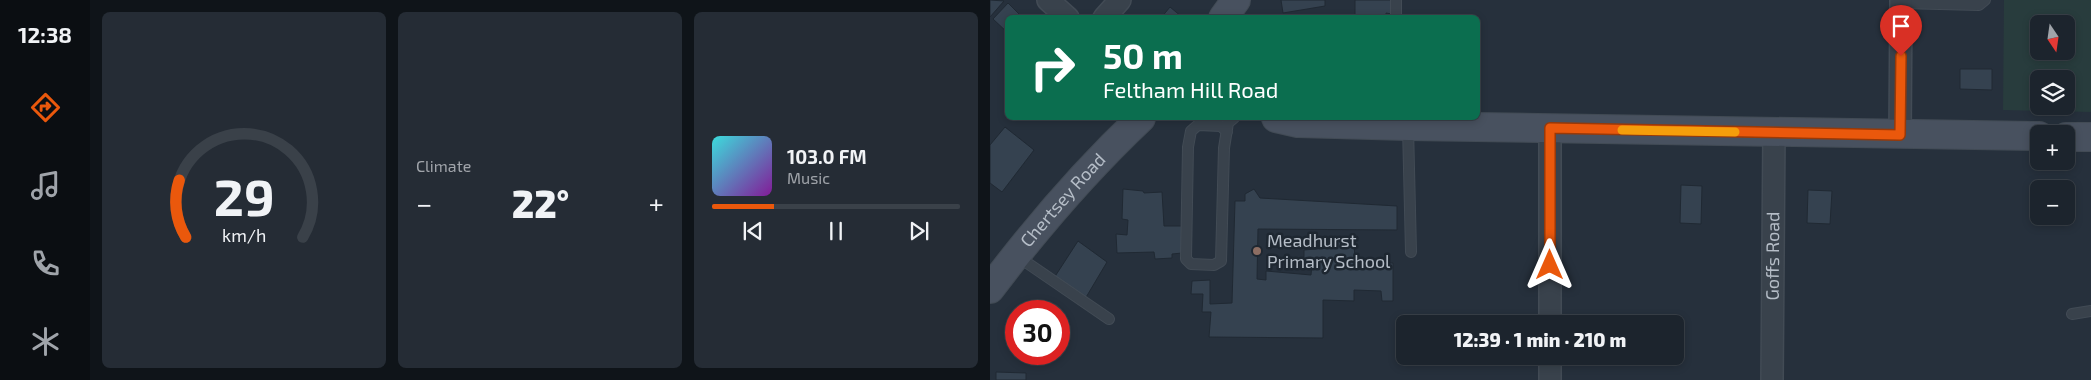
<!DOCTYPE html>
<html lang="en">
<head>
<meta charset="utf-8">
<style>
  body { margin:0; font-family:"Exo 2",sans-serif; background:#252c35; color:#f1f3f6; height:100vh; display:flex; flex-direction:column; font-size:19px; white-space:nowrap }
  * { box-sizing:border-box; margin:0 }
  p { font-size:16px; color:#a0a4aa }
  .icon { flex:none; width:28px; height:28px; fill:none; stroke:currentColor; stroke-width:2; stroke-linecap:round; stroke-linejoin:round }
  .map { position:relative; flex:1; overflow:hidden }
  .details { display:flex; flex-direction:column; gap:12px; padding:12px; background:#0f1419; width:900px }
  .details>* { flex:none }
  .hud { position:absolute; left:15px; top:15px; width:475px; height:105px; border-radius:8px; box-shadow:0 2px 8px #0003,0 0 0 1px #3a4149; background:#0b6e4f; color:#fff; overflow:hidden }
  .needle { width:32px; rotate:167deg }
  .buttons { position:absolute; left:1040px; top:15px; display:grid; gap:10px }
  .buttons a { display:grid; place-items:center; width:45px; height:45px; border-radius:8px; background:#1c242d; box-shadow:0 2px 8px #0003,0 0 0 1px #3a4149; font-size:25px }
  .speed { position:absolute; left:15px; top:300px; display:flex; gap:10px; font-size:25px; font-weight:700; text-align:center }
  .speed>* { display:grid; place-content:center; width:65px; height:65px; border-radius:50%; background:#1c242d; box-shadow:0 2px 8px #0003,0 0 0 1px #3a4149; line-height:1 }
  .speed .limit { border:8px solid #d22; background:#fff; color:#111 }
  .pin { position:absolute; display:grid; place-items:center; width:42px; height:42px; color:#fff; margin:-51px -21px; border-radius:50% 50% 50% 0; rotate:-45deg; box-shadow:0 0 5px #0007 }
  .pin .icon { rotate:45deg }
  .me { position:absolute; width:55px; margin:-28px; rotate:0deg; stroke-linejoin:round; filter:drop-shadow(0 0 4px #0008) }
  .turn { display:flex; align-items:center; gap:18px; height:105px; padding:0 15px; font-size:22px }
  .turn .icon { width:65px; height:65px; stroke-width:2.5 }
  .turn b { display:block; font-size:35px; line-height:42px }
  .big { font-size:38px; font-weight:800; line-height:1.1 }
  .details .tile { flex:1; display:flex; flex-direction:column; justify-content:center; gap:8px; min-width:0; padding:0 18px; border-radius:8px; background:#252c35 }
  .details .dial { align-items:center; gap:0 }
  .dial svg { height:130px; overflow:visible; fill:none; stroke:#3a4149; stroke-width:7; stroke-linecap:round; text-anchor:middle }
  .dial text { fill:#f1f3f6; stroke:none }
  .song { display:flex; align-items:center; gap:15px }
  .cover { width:60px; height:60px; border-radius:8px; background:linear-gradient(135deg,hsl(180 70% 55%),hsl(290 70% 35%)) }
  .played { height:5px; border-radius:2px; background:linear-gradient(90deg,#ea580c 25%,#3a4149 25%) }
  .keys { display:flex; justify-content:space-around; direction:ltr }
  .heat { display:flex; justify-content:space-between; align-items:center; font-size:28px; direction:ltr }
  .details .tiles { flex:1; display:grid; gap:12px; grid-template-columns:repeat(3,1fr) }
  .trip { position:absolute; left:406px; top:315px; width:288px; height:50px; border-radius:8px; background:#1c242d; box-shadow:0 2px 8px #0003,0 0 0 1px #3a4149; font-weight:800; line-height:50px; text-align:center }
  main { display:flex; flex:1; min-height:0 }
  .menu { display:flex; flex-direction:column; width:90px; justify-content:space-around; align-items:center; background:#0b0e12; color:#a0a4aa }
  .menu .icon { width:35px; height:35px }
  .menu .current { color:#ea580c }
  .menu b { font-size:22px; color:#f1f3f6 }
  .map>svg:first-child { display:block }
  .green { fill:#283c3d; fill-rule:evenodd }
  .building { fill:#354250; stroke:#202933 }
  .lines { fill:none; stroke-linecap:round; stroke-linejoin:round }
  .lane-casing { stroke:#424b55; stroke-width:12 }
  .street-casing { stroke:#424b55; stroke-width:24 }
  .secondary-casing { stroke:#424b55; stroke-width:30 }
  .lane { stroke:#39424c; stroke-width:10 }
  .street { stroke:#39424c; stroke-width:21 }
  .secondary { stroke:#48515f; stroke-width:28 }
  .route-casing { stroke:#983908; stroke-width:12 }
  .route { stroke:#ea580c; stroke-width:9 }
  .slow { stroke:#f59e0b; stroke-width:9 }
  .education-dot { fill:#8d6e63; stroke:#1e2731; stroke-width:2 }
  .labels { text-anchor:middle; stroke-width:5; stroke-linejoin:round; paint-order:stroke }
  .street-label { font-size:18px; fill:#b5bdc7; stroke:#1e2731 }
  .poi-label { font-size:18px; fill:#b5bdc7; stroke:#1e2731; text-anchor:start }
</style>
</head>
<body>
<main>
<nav class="menu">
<b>12:38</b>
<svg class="icon current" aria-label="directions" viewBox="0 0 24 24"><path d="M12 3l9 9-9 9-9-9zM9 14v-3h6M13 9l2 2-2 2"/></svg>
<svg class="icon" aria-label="music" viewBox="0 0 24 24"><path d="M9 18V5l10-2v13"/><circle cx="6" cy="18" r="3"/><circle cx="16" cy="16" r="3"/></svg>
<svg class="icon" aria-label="phone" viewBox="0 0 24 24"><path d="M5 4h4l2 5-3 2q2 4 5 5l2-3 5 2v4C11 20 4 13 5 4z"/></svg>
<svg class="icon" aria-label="climate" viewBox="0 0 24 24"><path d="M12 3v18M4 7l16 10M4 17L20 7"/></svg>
</nav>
<section class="details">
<div class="tiles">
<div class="tile dial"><svg viewBox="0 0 100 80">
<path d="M14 69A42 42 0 1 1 86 69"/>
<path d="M14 69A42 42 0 0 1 10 34" stroke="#ea580c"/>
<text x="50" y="56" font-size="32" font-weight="700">29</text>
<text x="50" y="72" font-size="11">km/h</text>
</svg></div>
<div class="tile"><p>Climate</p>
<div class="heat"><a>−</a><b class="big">22°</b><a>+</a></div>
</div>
<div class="tile">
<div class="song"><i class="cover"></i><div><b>103.0 FM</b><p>Music</p></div></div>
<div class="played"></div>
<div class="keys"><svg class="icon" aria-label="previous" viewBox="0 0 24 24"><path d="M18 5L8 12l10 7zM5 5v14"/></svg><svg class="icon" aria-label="pause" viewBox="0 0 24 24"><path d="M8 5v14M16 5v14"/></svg><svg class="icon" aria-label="next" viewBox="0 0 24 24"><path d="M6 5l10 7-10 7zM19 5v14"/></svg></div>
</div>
</div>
</section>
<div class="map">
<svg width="1101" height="380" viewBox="0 0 1101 380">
  <rect width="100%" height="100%" fill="#26303c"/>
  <!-- green -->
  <path class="green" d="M1014,0H1101V112L1013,110ZM1049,24H1076V51H1049ZM1049,79H1076V106H1049Z"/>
  <!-- building -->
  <path class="building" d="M0,0L14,1L0,17Z
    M291,0H335V6L293,13Z
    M365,0H403L402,14L396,13V18H365Z
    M18,3L33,18H18V33L3,19Z
    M180,7L192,17L191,18H171Z
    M970,69H1002V90L970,89Z
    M15,127L44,150L12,192L0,183V145Z
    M691,185L712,186L711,224L690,223Z
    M133,189L153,191L154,193L172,192L174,226H193L192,253L182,254V258L165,259L164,252L127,253L126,234L137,235L138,220L132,219Z
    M264,189L270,198L407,206V230L268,229L267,279L276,280V271L321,275L322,264L314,263V250L337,248L338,239L364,240L365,263H403V301H392L391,291L364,290V301L333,300V338L219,337L221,312H212L213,294H201L202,281L220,280V304L242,303L245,201H255V194Z
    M818,190L842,191L840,224L817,223Z
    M88,241L117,262L95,299L64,278Z
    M6,372L36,373V380H6Z"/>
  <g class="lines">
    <defs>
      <path id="lane" d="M406,0V18
        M911,3L989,5L995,0
        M418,127L421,252
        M237,132L231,126L208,125L201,131L198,147L196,259L201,264L224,265L231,261L234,148L238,123L244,118
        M27,256L119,319
        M1082,314L1101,311"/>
      <g id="street">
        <path d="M58,0L78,18"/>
        <path d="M114,18L130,0"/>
        <path d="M910,135L911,0"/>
        <path d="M560,324V128"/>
        <path d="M560,380V356"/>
        <path id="s1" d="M782,380L784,132"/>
      </g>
      <g id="secondary">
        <path d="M233,18L246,0"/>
        <path d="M286,118L308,123L418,126L1049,136"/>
        <path d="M1076,137H1101"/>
        <path id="s2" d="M0,289C46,228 96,170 151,118"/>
      </g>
    </defs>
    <!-- lane casing -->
    <use href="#lane" class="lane-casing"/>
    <!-- street casing -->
    <use href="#street" class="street-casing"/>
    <!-- secondary casing -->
    <use href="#secondary" class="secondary-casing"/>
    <!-- lane -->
    <use href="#lane" class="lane"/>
    <!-- street -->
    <use href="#street" class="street"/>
    <!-- secondary -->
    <use href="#secondary" class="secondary"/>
  </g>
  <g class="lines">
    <defs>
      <path id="route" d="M560,265V128L910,135L911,56"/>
    </defs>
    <!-- route casing -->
    <use href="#route" class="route-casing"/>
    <!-- route -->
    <use href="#route" class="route"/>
    <!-- slow -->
    <path class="slow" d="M632,130L745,132"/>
  </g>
  <!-- markers -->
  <circle class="education-dot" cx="267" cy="251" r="5"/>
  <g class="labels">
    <!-- street labels -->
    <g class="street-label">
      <text dy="6" stroke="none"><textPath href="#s2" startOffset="115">Chertsey Road</textPath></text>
      <text dy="6" stroke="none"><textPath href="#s1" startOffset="124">Goffs Road</textPath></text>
    </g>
    <!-- poi labels -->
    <g class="poi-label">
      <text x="277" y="247">Meadhurst<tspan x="277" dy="21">Primary School</tspan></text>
    </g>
  </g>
</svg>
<div class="buttons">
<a><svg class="needle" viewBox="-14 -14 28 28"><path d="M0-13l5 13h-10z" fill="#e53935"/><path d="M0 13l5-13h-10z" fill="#a0a4aa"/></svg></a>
<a><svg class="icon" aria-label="layers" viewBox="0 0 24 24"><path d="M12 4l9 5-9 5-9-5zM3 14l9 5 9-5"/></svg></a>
<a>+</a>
<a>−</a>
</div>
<div class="speed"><div class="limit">30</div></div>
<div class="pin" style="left:911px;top:56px;background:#d93025"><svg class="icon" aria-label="arrive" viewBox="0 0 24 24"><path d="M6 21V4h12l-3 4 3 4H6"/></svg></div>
<svg class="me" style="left:560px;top:265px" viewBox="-20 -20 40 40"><path d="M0-17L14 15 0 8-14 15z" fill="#ea580c" stroke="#fff" stroke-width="4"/></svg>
<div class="trip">12:39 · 1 min · 210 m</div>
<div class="hud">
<div class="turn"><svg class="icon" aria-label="right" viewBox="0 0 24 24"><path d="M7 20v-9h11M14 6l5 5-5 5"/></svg><div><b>50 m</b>Feltham Hill Road</div></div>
</div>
</div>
</main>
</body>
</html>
